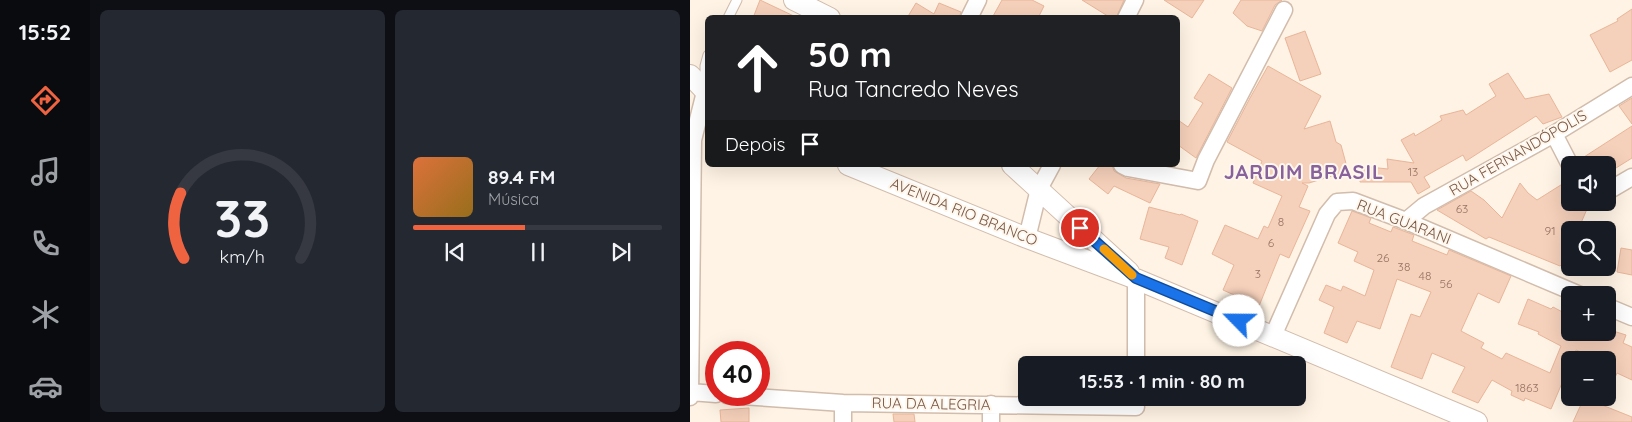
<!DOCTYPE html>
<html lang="pt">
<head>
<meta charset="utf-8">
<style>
  body { margin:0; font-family:Quicksand,sans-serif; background:#242831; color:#f1f3f6; height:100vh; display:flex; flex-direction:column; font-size:19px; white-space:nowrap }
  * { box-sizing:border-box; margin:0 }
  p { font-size:16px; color:#9ea1a6 }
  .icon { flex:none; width:28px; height:28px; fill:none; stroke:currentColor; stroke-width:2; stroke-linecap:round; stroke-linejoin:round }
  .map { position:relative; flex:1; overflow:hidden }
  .panel { display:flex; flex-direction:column; gap:10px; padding:10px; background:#0d0f14; width:600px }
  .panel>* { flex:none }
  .top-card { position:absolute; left:15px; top:15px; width:475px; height:152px; border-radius:8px; box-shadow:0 5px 20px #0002; background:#202124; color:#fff; overflow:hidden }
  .tools { position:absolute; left:871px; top:156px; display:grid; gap:10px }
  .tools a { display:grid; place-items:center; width:55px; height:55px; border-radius:8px; background:#171b24; box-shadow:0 5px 20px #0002; font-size:25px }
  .speed { position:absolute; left:15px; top:341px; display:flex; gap:10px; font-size:25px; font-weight:700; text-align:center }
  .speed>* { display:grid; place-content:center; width:65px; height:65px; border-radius:50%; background:#171b24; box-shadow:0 5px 20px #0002; line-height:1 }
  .speed .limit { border:8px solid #d22; background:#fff; color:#111 }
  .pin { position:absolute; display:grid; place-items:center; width:42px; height:42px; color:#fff; margin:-21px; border:2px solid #fff; border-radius:50%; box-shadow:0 1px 5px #0007 }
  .me { position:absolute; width:55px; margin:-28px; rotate:293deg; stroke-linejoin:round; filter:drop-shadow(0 0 4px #0008) }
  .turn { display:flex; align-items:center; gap:18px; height:105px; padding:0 20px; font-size:22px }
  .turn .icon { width:65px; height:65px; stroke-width:2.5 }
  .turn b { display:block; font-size:35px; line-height:42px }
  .then { display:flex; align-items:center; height:48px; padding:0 20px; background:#0003; gap:10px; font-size:19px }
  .panel .widget { flex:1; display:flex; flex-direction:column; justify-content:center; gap:8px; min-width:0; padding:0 18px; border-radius:8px; background:#242831 }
  .panel .dial { align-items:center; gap:0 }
  .dial svg { height:130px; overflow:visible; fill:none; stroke:#363941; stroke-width:7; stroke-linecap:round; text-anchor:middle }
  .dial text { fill:#f1f3f6; stroke:none }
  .song { display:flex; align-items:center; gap:15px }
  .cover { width:60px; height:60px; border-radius:8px; background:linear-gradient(135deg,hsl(20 70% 55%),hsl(40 70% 35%)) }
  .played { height:5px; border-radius:2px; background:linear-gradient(90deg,#f06341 45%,#363941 45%) }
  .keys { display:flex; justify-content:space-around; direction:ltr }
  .panel .tiles { flex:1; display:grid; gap:10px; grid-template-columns:repeat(2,1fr) }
  .trip { position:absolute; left:328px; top:356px; width:288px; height:50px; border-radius:8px; background:#171b24; box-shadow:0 5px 20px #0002; font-weight:700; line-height:50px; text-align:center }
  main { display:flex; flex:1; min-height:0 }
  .dock { display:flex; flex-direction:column; width:90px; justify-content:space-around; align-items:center; background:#090b0e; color:#9ea1a6 }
  .dock .icon { width:35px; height:35px }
  .dock .selected { color:#f06341 }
  .dock b { font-size:22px; color:#f1f3f6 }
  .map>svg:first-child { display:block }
  .building { fill:#f5d0ba; stroke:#e9b599 }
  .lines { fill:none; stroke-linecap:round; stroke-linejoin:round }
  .service-casing { stroke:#d2bcac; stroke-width:11 }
  .minor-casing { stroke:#d2bcac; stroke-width:19 }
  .tertiary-casing { stroke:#d2bcac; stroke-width:22 }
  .service { stroke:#fff; stroke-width:9 }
  .minor { stroke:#fff; stroke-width:16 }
  .tertiary { stroke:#fff; stroke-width:20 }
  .route-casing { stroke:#114b97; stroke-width:12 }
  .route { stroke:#1a73e8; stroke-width:9 }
  .slow { stroke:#f59e0b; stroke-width:9 }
  .labels { text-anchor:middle; stroke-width:4; stroke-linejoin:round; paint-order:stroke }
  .number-label { font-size:12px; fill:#977564 }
  .street-label { font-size:15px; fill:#785747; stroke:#fff7ec }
  .district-label { font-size:20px; font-weight:bold; letter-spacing:1px; fill:#87629c; stroke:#fff7ec }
</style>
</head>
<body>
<main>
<nav class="dock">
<b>15:52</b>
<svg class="icon selected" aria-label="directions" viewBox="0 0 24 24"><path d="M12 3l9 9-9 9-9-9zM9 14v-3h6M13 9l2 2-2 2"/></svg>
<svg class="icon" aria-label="music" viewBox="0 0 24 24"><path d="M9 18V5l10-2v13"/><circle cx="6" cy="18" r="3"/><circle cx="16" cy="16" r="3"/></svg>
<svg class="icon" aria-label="phone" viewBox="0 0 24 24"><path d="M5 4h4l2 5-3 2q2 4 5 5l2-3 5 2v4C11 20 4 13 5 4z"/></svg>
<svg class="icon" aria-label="climate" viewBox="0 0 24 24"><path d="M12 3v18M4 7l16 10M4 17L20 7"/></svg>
<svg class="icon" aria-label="car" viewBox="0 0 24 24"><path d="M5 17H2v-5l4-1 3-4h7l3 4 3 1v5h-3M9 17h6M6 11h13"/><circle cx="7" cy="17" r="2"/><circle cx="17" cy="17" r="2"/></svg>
</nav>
<section class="panel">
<div class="tiles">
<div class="widget dial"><svg viewBox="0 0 100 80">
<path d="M14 69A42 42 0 1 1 86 69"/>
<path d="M14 69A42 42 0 0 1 12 29" stroke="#f06341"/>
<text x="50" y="56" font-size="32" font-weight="700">33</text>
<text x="50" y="72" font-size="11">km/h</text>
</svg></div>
<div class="widget">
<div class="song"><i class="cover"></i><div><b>89.4 FM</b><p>Música</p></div></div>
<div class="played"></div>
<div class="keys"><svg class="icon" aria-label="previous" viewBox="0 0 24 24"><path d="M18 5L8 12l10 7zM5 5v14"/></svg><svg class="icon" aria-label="pause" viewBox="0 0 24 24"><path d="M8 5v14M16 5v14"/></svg><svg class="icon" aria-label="next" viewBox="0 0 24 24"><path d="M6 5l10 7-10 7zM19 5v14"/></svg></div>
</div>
</div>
</section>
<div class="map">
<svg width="942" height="422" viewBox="0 0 942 422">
  <rect width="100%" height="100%" fill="#fef3e4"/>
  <!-- building -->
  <path class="building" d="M70,0L108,18H63Z
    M312,0H342L354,6L348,18H302Z
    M392,0H434L426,18H421Z
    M474,0H514L502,18Z
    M551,0H592L585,5L572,31L557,26L543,13Z
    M226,3L244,14L249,3L271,12L269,18H217Z
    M942,9V60L920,72L900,35L928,21L927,19Z
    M615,31L631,74L610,81L595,38Z
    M578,66L631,96L614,129L640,121L646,142L651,145L658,171L619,183H612L618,186L609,207L620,211L599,258L590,254L569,306L533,290L544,265L522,254L535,225L568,239L574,226L578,228L592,196L563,183L572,161L537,142L560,98Z
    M818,73L835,99L859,94L872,117L853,124L846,116L776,161L773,155L734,177L740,187L728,194L721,182H670V166L698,169L697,159L724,163L711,140L724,133L725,136L752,120L750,116L773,110L776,115L806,96L799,84Z
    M519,74L542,88L506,158L488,145V120L498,127L513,103L504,98Z
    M942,98V124L929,106Z
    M942,126V158L918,173V165H899L894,157Z
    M410,165H422L424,171L436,178L470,184L460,203L424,186L418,194L399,179Z
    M830,183L838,193L847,200L874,183L880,187V197L872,202H900L888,230H880V258L870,266L799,237L796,239L747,210L781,191L794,200L812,218Z
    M459,207L490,215L491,214L508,221L492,265L475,258L479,247L450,239Z
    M662,211L681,218L679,223L701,232L703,227L724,235L722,241L757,255L759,250L821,276L809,303L788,293L771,331L794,343L791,348L812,359L816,353L860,373L871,346L848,334L849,332L828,324L838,299L861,309L863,307L880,316V332H919L920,330L936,335L933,343L942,347V380L927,373L918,393V360H911L886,350L861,409L835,398L834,401L821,395L822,391L802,380L788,403L762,392L775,367L742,353L732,379L701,367L721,314L730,317L741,292L707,279L690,329L667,321L657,343L634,333L644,307L629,300L636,285L651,291L653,286L675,296L684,270L664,261L668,252L648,243Z
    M931,248L942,250V275L927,272Z
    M894,398H916L912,405L942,417V422H883Z
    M59,408V422H31L30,410Z
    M203,414H224L225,422H204Z"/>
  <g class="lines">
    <defs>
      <path id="service" d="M38,18L47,0
        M15,87V66L18,55"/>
      <path id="minor" d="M279,18L288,0
        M436,18L445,0
        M864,134L880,165
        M432,165L438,168L508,181L516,160L594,10
        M918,191L942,177
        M716,221L734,206L864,134L942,86
        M337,238L349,189L362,165
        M446,279V365
        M918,307L942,317
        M583,336L637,214L647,202L663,201L716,221L890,295
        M0,392L26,394
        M37,395L153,403L446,407
        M0,397L3,140L15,92
        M153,422V403
        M301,422V404"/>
      <path id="tertiary" d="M104,0L140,18
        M0,75L18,94
        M158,165L337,238L446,279L787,422
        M322,165L439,272"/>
    </defs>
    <!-- service casing -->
    <use href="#service" class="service-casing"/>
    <!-- minor casing -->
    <use href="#minor" class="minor-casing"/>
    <!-- tertiary casing -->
    <use href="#tertiary" class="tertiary-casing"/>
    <!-- service -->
    <use href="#service" class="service"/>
    <!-- minor -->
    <use href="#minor" class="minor"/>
    <!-- tertiary -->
    <use href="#tertiary" class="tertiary"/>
  </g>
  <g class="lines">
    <defs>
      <path id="route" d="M390,228L446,278L549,321"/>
    </defs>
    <!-- route casing -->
    <use href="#route" class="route-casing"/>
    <!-- route -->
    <use href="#route" class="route"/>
    <!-- slow -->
    <path class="slow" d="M414,249L442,275"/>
  </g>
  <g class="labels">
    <!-- number labels -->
    <g class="number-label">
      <text x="723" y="176">13</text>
      <text x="772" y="213">63</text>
      <text x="591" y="226">8</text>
      <text x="860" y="235">91</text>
      <text x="581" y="247">6</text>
      <text x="693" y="262">26</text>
      <text x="714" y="271">38</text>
      <text x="568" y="278">3</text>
      <text x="735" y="280">48</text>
      <text x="756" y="288">56</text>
      <text x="837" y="392">1863</text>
    </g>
    <!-- street labels -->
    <g class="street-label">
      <text transform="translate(828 153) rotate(-30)" y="5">RUA FERNANDÓPOLIS</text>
      <text transform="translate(274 212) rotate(22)" y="5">AVENIDA RIO BRANCO</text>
      <text transform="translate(714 222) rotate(21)" y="5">RUA GUARANI</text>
      <text transform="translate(241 404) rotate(1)" y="5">RUA DA ALEGRIA</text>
    </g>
    <!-- district labels -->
    <g class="district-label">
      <text x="614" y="179">JARDIM BRASIL</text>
    </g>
  </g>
</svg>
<div class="tools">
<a><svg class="icon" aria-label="sound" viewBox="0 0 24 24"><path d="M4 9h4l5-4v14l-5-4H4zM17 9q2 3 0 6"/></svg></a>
<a><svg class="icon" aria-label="search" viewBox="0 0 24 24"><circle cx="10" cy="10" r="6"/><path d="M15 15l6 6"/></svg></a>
<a>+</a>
<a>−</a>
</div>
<div class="speed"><div class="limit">40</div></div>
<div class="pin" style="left:390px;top:228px;background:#d93025"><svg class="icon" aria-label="arrive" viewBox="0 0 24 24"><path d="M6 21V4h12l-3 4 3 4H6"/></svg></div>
<svg class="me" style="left:549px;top:321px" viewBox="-20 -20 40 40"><circle r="19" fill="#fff"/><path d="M0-13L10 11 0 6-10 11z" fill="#1a73e8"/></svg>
<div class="trip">15:53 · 1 min · 80 m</div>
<div class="top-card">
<div class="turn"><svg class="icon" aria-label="ahead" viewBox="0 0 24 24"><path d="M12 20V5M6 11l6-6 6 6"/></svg><div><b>50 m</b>Rua Tancredo Neves</div></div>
<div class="then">Depois<svg class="icon" aria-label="arrive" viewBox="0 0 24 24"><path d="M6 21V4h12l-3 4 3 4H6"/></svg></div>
</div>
</div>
</main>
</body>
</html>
